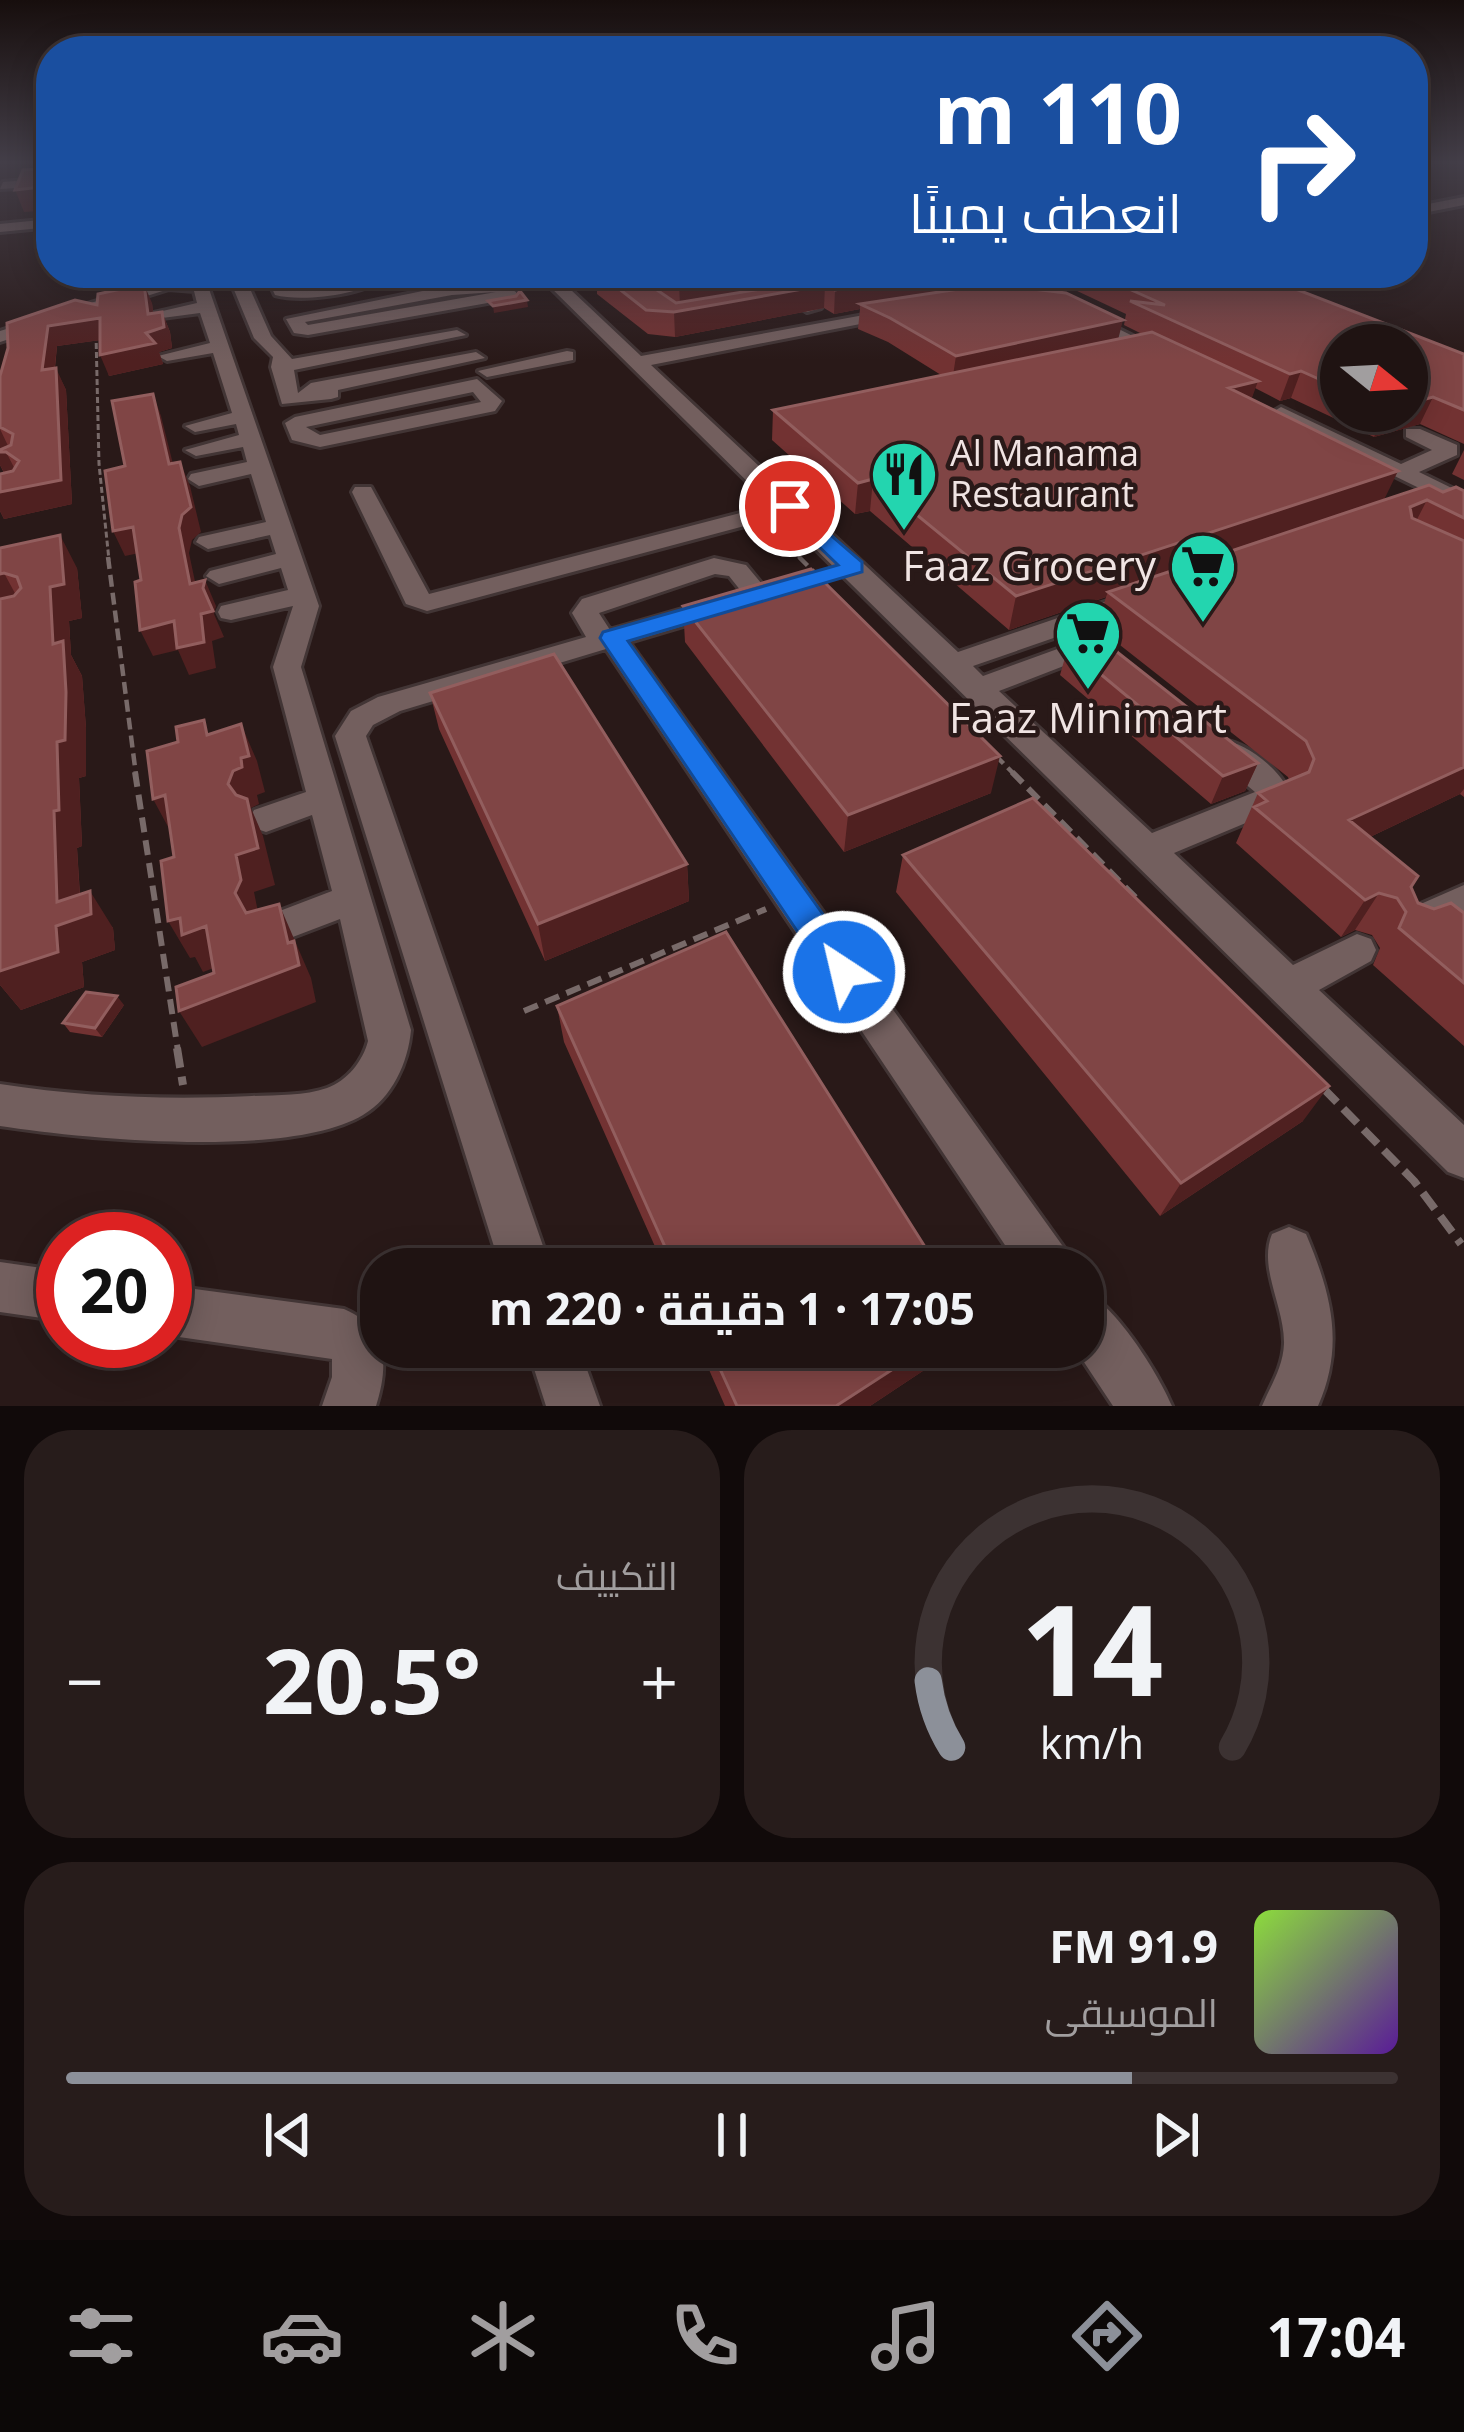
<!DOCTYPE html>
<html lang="ar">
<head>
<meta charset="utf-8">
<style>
  body { margin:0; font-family:"Open Sans",Cairo,sans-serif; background:#271c1b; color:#f1f3f6; direction:rtl; height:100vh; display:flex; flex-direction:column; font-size:45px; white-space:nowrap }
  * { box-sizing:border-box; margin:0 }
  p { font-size:39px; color:#a19e9f }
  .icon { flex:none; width:66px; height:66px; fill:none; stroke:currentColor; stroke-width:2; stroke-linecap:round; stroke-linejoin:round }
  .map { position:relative; height:1406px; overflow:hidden; direction:ltr }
  .sheet { display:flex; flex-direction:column; gap:24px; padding:24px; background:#110a0a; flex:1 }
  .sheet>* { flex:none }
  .guide { position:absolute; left:36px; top:36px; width:1392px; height:252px; border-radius:48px; box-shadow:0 6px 30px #0003,0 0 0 3px #3c3232; direction:rtl; background:#1a4fa0; color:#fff; overflow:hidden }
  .needle { width:78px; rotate:108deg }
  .fabs { position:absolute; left:1320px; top:324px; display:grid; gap:24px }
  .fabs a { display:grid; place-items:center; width:108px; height:108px; border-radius:50%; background:#1f1312; box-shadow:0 6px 30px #0003,0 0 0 3px #3c3232; font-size:60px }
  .speed { position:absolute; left:36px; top:1212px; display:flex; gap:24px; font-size:60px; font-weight:700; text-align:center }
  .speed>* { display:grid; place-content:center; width:156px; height:156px; border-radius:50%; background:#1f1312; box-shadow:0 6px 30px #0003,0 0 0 3px #3c3232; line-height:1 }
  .speed .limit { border:18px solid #d22; background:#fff; color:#111 }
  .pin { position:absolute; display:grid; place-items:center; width:102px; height:102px; color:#fff; margin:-51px; border:6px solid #fff; border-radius:50%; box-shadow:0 3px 12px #0007 }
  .me { position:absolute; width:132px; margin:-66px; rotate:325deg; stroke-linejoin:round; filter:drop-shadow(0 0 9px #0008) }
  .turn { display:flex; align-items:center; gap:42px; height:252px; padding:0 48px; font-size:54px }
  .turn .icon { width:156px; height:156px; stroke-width:2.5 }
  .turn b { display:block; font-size:84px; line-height:102px }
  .big { font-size:90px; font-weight:700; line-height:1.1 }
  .sheet .tile { flex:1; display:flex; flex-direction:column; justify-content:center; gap:18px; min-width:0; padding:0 42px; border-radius:48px; background:#271c1b }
  .sheet .dial { align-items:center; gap:0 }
  .dial svg { height:312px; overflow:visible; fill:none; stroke:#3c3232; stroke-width:7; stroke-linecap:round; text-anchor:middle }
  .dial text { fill:#f1f3f6; stroke:none }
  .song { display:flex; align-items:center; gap:36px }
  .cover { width:144px; height:144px; border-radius:18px; background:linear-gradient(135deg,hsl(90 70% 55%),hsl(270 70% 35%)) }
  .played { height:12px; border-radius:6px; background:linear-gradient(90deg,#8c9099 80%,#3c3232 80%) }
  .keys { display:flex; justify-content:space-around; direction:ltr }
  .heat { display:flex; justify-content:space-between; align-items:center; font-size:66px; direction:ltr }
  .sheet .tiles { flex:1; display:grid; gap:24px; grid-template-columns:1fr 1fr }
  .tile:last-child { grid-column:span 2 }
  .trip { position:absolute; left:360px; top:1248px; width:744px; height:120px; border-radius:48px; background:#1f1312; box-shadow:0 6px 30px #0003,0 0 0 3px #3c3232; font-weight:700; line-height:120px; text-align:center; direction:rtl }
  .tab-bar { display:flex; height:192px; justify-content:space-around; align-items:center; background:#0c0807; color:#a19e9f }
  .tab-bar .icon { width:84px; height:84px }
  .tab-bar .selected { color:#8c9099 }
  .tab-bar b { font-size:54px; color:#f1f3f6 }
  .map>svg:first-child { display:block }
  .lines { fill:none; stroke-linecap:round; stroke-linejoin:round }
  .minor-casing { stroke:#423535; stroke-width:6 }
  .path-far3 { stroke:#786a69; stroke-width:3; stroke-dasharray:6 3; stroke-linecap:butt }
  .path-far2 { stroke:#786a69; stroke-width:4.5; stroke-dasharray:12 6; stroke-linecap:butt }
  .path-far1 { stroke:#786a69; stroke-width:6; stroke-dasharray:15 8; stroke-linecap:butt }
  .path { stroke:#786a69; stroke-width:8; stroke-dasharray:20 9; stroke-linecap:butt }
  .minor { fill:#735f5e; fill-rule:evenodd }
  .wall { fill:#723232; fill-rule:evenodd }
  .shaded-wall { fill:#4f2020 }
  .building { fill:#804545; stroke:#925e5e; stroke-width:3 }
  .route { fill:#1a73e8; stroke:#114b97; stroke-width:3 }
  .labels { text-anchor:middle; stroke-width:9; stroke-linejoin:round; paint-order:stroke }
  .far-poi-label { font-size:36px; fill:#f0e4e3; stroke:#291918; text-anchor:start }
  .poi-label { font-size:42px; fill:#f0e4e3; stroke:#291918; text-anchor:end }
</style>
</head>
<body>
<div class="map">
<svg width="1464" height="1406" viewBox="0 0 1464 1406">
  <rect width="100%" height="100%" fill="#291918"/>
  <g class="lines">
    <defs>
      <path id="minor" d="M51,178V186L0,189L3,182Z
        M1464,197V205L1413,215V207Z
        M51,219V227L0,232V224Z
        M227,273H243L271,336L292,359L457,330L466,335L294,370L298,393L311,383L476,352L485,358L338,390V397L331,399L282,404L271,367L273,357L254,338Z
        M265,273H281L289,289L361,279L362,273H378L382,279C360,295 302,302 275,295Z
        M536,273H553L641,356L902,308V316L896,317L651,365L958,652L1131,593H1149L1153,599L1149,605L973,666L983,676L1085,639L1112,646L1116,652L1112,658L1087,657L999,691L1152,833L1255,792L1213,757L1208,749L1213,741C1239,734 1285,772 1291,797L1286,806L1174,853L1293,965L1357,934L1371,939L1376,950L1371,961L1319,990L1464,1125V1178L1448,1172L782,516L427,611L406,604L352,492L355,487H371L429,594L771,505Z
        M749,273H768L821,308L807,312Z
        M986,273H1006L1171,355L1156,359Z
        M194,279L209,289L319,606L301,667L411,1030C408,1063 392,1098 363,1115C289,1159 85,1139 0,1126V1084C84,1097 167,1100 252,1096C276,1095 304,1096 327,1088C347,1081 363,1061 368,1041L340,919L277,943L264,939L258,928L264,917L332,891L312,815L266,832L254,828L249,819L254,810L306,792L273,667L293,606L231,620L221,618L218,612L221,606L288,590L281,568L219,584L206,576L210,571L276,554L270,535L208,549L196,542L199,537L266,522L251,474L199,486L188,479L191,474L247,462L243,447L196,456L185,450L239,435L236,424L195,432L185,426L232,413L213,353L167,361L158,356L210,343L200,313L162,318L154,313L197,303L194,291L169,289L0,342V331L162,281Z
        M499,282L516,292V298L308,335L294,333L286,319L452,285ZM496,292L308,325L305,322L452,295Z
        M567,351L573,352V360L487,377L478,371Z
        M477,379L502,401L495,411L320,447L292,440L285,423L295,417ZM473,392L481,402L320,435L306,427Z
        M1281,407L1401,464L1432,450L1406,437V429H1420L1457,445V455L1419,472L1464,494V510L1274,417L1271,413Z
        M714,558L746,565L771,595L767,601H749L729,576L715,574L599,613L610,630L721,598L730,600L734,606L730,612L629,642L1067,1252L1075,1269H1021L606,649L400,711L373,725L366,736L551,1269H501L335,736L351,711L378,697L586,637L572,613L582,599Z
        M1464,885V917L1420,936L1407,932L1401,921L1407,910Z
        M1289,1227L1306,1234C1331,1293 1345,1345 1318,1406H1262C1271,1385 1283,1367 1284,1344C1285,1307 1258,1268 1272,1234Z
        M0,1262L63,1271V1321L0,1312Z
        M165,1285L344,1309C388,1328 389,1365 376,1406H322L332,1377V1359L165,1335Z
        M1083,1291C1115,1304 1158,1373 1172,1406H1113L1074,1347H1083Z
        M527,1347H579L600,1406H546Z"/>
    </defs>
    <!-- minor casing -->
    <use href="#minor" class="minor-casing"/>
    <!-- path-far3 -->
    <path class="path-far3" d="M968,273L969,289
      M96,334L99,464L109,560
      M792,550L802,560"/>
    <!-- path-far2 -->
    <path class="path-far2" d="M108,557L136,775
      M799,557L814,572
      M995,755L1015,775"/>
    <!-- path-far1 -->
    <path class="path-far1" d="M135,772L178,1051
      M1012,772L1139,901
      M524,1011L766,909"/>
    <!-- path -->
    <path class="path" d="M177,1048L183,1085
      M1323,1088L1414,1181L1461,1244"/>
    <!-- minor -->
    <use href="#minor" class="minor"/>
  </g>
  <!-- wall -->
  <path class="wall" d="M577,273H771V288L793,284L776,273H962L950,290L1118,339L1142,334L1124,325L1126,314L1039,273H1254L1464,354V444L1420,424L1374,437L1291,398L1280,401L1255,388L1251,399L1384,499L1464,491V797L1460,794L1370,837L1411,887L1418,903L1434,909L1464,913V1046L1373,965L1380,948L1372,935L1355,930L1341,937L1236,843L1258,793L1289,780L1288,777L1097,627L1106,597L1009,630L870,511L855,514L772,440L773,410L941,375L888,342L858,329L860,309L834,314L824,308L675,337L648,334L597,294V290ZM1341,345L1407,411H1341Z
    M152,303L153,314L162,312L170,332L172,348L159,352L163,364L109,376L100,340L57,346L55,368L66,390L72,504L4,519L0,511V474L4,473L0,465V376L97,305Z
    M1464,450V480L1452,474Z
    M0,548L77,568L82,618L69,621L71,655L82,676L86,728V776L79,778L82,846L77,848L80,895L113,928L115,950L82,962L84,987L21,1010L0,985Z
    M683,606L991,793L844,852L685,642Z
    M1068,647L1258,763L1245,791L1211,804L1060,675Z
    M430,693L687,864L689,901L545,961L439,729Z
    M903,855L1303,1121L1160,1216L896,892Z
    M124,1005L102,1037L70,1032L63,1023Z
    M557,1006L939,1269H665L564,1042Z
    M699,1347H959L870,1406H725Z"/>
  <!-- shaded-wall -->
  <path class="shaded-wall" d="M51,186V210L24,212L15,190Z
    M745,273H771V292L680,307L679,284Z
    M928,273H962L949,292L860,304V309L834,314L835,290Z
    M144,284L152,303L155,330L162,312L170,332L172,348L159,352L163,364L109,376L100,355L148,314Z
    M825,285L824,308L675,337L674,312Z
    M527,300L528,307L494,313L493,306Z
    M100,318L108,339L57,346L52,392L42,370L48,326Z
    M1123,320L1117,344L952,382L956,356Z
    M56,368L66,390L72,504L4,519L0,511V492L61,480Z
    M1301,371L1291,398L1280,401L1290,374Z
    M1258,381L1248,409L1229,388Z
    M153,394L161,416L179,488L169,464Z
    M1433,397L1420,424L1374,437L1385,411H1407V404Z
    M0,429L10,450L0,452Z
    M0,452H6L18,475L6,476L0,465Z
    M180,462L190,486L201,532L192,540L189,553L201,610L190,584L179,528Z
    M1398,471L1383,502L1108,592L1106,597L1009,630L1016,596Z
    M873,479L870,511L855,514L858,483Z
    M1427,500L1410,533V507Z
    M133,527L144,552L125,556L113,531Z
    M60,535L77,568L82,618L69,621L71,655L82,676L86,728V776L79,778L82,846L77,848L81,918L90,891L113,928L115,950L82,962L84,987L21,1010L0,985V940L57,902L54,811L57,742L50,587Z
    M4,573L23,608L0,613V574Z
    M205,580L216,606L214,614L224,637L212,641L216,668L189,675L178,650L153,656L140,630L201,614Z
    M241,724L257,761L265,792L257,795L259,804L251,808L263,836L275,885L254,892L259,917L254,930L235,893L236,855L245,821L228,784L241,758Z
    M1000,756L991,793L844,852L848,815Z
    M1258,763L1245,791L1211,804L1223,776Z
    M1464,767V789L1460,794L1328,857L1349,820Z
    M165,795L173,836L153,799Z
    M687,864L689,901L545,961L538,924Z
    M1379,893L1355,930L1341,937L1365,900Z
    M279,904L311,978L316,1002L202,1047L179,1011L288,943Z
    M180,918L206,926L227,963L203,972L195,957L190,958L168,921Z
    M117,996L124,1005L102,1037L95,1028Z
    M1329,1086L1303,1121L1160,1216L1181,1183Z
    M927,1347H959L870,1406H836Z"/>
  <!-- building -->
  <path class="building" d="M47,163H51V186L15,190L23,170L43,169Z
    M599,273H632L676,303L816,280L813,273H928L835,290L825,285L674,312L646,310Z
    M664,273H748L679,284Z
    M1093,273H1254L1464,354V410L1433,397L1407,404V345H1341V389L1301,371L1290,374L1130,301L1165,305Z
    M144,284L148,314L162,312L164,327L146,333L155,343L100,355V318L48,326L42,370L56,368L61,480L0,492V474L13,471L19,461L6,452H0V450L11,445L13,434L0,427V376L8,348L7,323L75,300L97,305L98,294Z
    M992,284L1066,293L1123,320L956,356L890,318L860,304Z
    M520,291L527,300L493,306L488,301L516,296Z
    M1152,332L1258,381L1229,388L1398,471L1016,596L873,479L858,483L773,410Z
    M153,394L169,464L180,462L191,507L182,515L179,528L190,584L205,580L203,588L213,611L201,614L204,642L177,648L174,621L140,630L135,582L141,580L133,527L113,531L105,471L125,466L112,401Z
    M1429,485L1443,492L1456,487L1464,491V518L1427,500L1410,507L1412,518L1464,541V767L1349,820L1418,876L1411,887L1418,903L1434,909L1451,903L1464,913V983L1399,928L1406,912L1397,898L1379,893L1365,900L1254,807L1267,801L1258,793L1309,772L1314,759L1306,741L1108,592Z
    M60,535L64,584L50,587L53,644L63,641L66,692L65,740L57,742L59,810L54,811L57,902L90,891L91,914L56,926L58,952L0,971V599L14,596L21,588L17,577L4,573L0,574V548Z
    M811,569L1000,756L848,815L683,606Z
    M1098,637L1258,763L1223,776L1068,647Z
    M554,654L687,864L538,924L430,693Z
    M204,720L207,735L241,724L249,756L241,758L242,767L233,771L228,784L236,795L247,799L258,848L236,855L241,880L235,893L246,913L279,904L288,943L294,941L299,965L179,1011L176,987L214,973L206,926L182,935L180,918L168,921L161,861L174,857L165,795L153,799L147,751L178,742L176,727Z
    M1033,798L1329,1086L1181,1183L903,855Z
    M726,932L939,1269H675L557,1006Z
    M86,992L117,996L95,1028L63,1023Z
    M710,1347H927L836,1406H737Z"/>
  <!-- sky -->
  <linearGradient id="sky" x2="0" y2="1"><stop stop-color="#170e0d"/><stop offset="0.45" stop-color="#433e48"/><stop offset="1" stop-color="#433e48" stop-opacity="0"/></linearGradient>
  <rect width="1464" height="360" fill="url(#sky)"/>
  <!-- route -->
  <path class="route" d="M790,500L862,562V572L628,641L857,962L862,972L857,983L844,988L832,983L600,638L603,632L838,565L782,511L779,506Z"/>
  <!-- icons -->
  <defs>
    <symbol id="restaurant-pin" viewBox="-11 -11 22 30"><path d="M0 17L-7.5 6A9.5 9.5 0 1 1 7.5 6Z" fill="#23d5af" stroke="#291918"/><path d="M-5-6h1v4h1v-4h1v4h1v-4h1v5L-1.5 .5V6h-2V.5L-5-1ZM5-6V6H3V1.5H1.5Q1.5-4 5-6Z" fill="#111"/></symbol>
    <symbol id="supermarket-pin" viewBox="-11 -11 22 30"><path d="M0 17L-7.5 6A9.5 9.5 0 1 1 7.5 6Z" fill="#23d5af" stroke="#291918"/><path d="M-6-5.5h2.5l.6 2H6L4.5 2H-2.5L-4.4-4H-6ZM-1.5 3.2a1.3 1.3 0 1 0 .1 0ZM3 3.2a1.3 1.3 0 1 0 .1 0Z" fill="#111"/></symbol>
  </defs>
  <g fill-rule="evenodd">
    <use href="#restaurant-pin" x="866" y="436" width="76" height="104"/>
    <use href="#supermarket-pin" x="1165" y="528" width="76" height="104"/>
    <use href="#supermarket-pin" x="1050" y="595" width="76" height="104"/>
  </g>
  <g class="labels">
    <!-- far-poi labels -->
    <g class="far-poi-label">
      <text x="950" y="466">Al Manama<tspan x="950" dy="41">Restaurant</tspan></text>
    </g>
    <!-- poi labels -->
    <g class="poi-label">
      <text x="1156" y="581">Faaz Grocery</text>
      <text x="1088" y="733" text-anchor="middle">Faaz Minimart</text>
    </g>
  </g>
</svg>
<div class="fabs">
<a><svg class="needle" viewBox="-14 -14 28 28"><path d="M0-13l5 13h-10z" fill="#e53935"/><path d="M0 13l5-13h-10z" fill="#a19e9f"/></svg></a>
</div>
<div class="speed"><div class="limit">20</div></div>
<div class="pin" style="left:790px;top:506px;background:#d93025"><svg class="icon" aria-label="arrive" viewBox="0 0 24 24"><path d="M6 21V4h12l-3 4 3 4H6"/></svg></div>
<svg class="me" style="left:844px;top:972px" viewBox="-20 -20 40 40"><circle r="17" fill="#1a73e8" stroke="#fff" stroke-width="3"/><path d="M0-11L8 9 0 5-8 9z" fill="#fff"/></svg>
<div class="trip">17:05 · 1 دقيقة · 220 m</div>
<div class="guide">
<div class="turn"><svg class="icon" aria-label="right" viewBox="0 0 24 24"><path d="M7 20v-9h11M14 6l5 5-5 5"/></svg><div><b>110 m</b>انعطف يمينًا</div></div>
</div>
</div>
<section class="sheet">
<div class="tiles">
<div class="tile dial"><svg viewBox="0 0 100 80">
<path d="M14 69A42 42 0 1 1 86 69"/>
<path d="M14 69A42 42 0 0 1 8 52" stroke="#8c9099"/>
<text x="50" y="56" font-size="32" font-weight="700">14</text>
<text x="50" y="72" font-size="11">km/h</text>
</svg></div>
<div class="tile"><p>التكييف</p>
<div class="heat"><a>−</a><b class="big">20.5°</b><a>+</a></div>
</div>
<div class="tile">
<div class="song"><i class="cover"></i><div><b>91.9 FM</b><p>الموسيقى</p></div></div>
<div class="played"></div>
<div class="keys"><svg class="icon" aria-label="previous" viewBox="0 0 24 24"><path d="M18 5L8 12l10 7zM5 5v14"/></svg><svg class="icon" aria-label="pause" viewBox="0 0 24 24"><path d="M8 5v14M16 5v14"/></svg><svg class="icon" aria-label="next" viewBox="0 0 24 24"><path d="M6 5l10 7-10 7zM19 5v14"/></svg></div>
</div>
</div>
</section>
<nav class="tab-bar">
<b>17:04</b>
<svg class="icon selected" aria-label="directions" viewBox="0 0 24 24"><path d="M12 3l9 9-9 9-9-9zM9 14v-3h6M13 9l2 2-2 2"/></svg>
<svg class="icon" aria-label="music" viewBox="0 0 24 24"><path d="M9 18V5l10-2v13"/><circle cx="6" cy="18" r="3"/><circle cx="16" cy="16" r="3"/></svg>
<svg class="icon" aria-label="phone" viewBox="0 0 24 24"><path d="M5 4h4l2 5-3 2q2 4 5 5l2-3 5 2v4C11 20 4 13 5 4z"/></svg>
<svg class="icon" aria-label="climate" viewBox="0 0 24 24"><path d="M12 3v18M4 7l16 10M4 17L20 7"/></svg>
<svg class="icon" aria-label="car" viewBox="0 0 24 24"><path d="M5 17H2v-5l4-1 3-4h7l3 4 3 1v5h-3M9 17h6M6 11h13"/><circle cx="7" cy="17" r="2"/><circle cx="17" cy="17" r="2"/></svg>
<svg class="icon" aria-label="filters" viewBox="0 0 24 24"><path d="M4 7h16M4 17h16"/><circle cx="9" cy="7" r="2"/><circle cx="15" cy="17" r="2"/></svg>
</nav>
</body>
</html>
